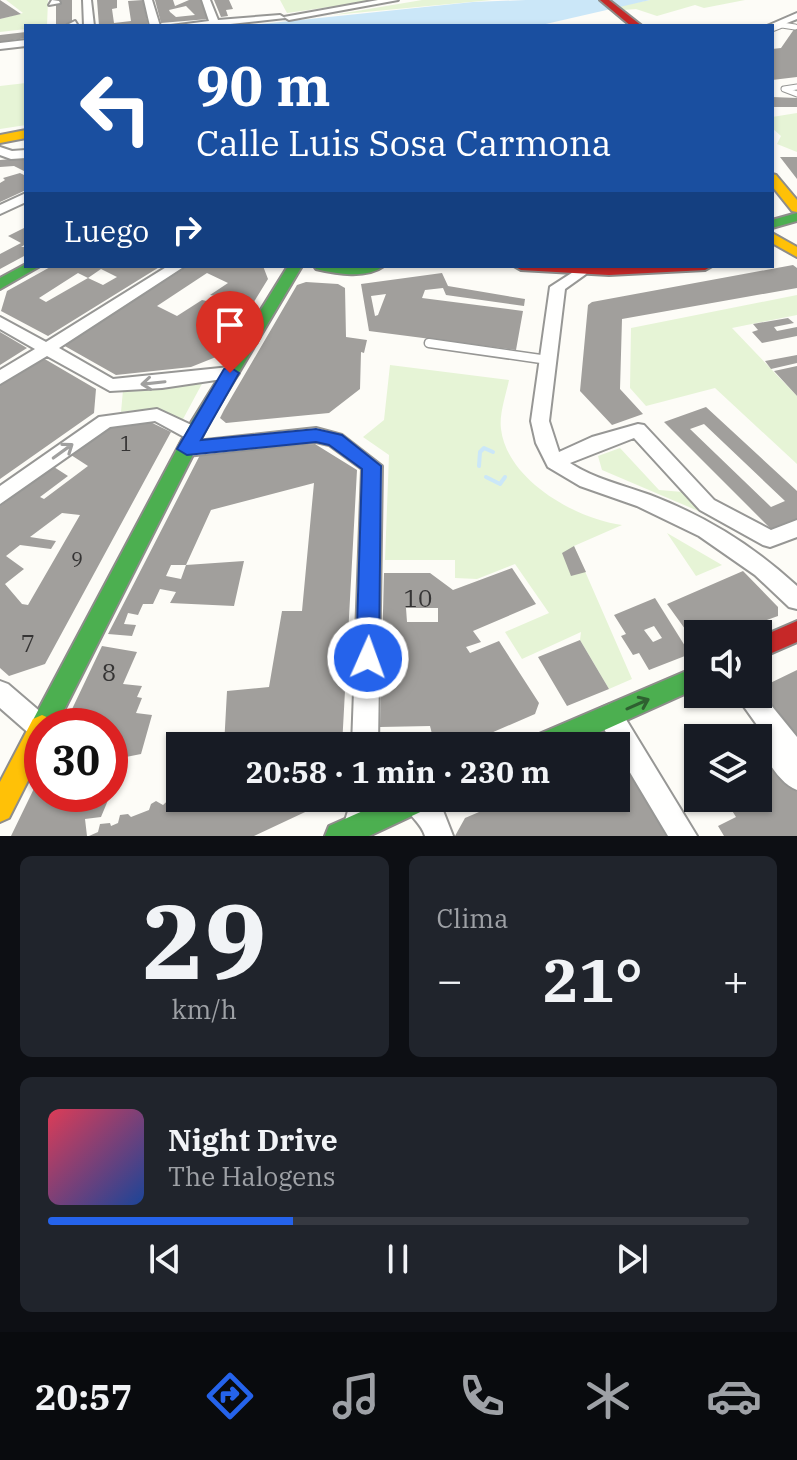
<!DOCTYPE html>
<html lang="es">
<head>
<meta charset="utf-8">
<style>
  body { margin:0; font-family:"IBM Plex Serif",serif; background:#20242c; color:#f1f3f6; height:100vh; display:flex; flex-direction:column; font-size:30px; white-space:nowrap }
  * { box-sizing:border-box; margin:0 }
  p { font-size:26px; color:#9ea1a6 }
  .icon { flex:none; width:44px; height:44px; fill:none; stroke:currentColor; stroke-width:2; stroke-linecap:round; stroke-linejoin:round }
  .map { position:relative; height:836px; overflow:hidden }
  .details { display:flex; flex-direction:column; gap:20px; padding:20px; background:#0d0f14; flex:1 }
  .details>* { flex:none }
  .top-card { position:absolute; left:24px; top:24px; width:750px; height:244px; border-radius:0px; box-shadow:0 2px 6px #0004; background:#1a4fa0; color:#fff; overflow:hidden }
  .buttons { position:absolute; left:684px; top:620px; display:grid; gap:16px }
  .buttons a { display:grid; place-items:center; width:88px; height:88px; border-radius:0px; background:#171b24; box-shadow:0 2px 6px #0004; font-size:40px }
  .speed { position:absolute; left:24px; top:708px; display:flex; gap:16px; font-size:40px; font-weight:700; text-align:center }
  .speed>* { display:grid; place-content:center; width:104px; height:104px; border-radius:50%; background:#171b24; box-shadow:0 2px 6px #0004; line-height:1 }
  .speed .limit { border:12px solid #d22; background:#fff; color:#111 }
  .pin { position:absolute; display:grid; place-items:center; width:68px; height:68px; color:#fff; margin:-82px -34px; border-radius:50% 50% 50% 0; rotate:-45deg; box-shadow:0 0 8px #0007 }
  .pin .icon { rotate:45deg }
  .me { position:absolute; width:88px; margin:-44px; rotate:2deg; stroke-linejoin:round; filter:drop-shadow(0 0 6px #0008) }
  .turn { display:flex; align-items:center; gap:28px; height:168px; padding:0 40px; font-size:36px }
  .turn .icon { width:104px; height:104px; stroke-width:2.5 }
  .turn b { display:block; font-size:56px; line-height:68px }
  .then { display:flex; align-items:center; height:76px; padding:0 40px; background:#0003; gap:16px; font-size:30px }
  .big { font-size:60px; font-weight:700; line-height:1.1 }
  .details .tile { flex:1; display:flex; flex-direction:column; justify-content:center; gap:12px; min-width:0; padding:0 28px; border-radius:12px; background:#20242c }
  .details .dial { align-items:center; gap:0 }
  .dial b { font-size:104px; line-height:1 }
  .song { display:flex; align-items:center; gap:24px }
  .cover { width:96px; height:96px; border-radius:12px; background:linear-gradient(135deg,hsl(350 70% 55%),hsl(220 70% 35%)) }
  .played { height:8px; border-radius:4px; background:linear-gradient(90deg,#2563eb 35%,#363941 35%) }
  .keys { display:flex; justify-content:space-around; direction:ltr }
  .heat { display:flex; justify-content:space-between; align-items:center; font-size:44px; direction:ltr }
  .details .tiles { flex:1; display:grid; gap:20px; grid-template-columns:1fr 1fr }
  .tile:last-child { grid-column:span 2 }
  .trip { position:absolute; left:166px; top:732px; width:464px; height:80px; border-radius:0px; background:#171b24; box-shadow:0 2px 6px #0004; font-weight:700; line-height:80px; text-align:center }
  .menu { display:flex; height:128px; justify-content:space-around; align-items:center; background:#090b0e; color:#9ea1a6 }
  .menu .icon { width:56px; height:56px }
  .menu .selected { color:#2563eb }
  .menu b { font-size:36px; color:#f1f3f6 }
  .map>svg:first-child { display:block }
  .green { fill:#e6f4d6 }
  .water { fill:#cbe7f8 }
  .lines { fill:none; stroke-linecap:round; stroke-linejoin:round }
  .stream { stroke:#cbe7f8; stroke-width:4 }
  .building { fill:#a19f9c; fill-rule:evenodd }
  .lane-far1-casing { stroke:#979795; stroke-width:7 }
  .lane-casing { stroke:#979795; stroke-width:11 }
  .street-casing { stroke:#979795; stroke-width:4 }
  .fast-casing { stroke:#8e8d8b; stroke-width:4 }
  .slow-casing { stroke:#8e8d8b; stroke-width:4 }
  .jam-casing { stroke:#8e8d8b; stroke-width:4 }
  .lane-far1 { stroke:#fffffe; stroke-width:5 }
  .lane { stroke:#fffffe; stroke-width:8 }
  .street { fill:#fffffe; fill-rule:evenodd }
  .fast { fill:#4caf50; fill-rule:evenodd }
  .slow { fill:#ffc107; fill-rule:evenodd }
  .jam { fill:#c62828; fill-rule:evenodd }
  .oneway { stroke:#a0a09f }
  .oneway2 { stroke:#2e6030 }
  .route { fill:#2563eb; stroke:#184099; stroke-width:2 }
  .labels { text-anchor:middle; stroke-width:8; stroke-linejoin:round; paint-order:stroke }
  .number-label { font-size:20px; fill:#353434 }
  .near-number-label { font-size:24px; fill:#353434 }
</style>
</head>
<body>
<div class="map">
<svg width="797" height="836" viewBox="0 0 797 836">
  <rect width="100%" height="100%" fill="#fdfcf7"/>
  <!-- green -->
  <path class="green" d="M6,0H48L47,26H26V29L0,32V19L23,13Z
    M280,0H379L287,13Z
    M422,0H492L333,15Z
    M650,0H745L704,8L695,5L657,16L636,9L624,10L618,6Z
    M26,83V125L0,129V86Z
    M797,113V152L777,144L781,136L772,128V117Z
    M797,295V315L732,328L797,396V464L715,388L646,406L630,388L631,328Z
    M390,365L509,380C506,395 499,414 501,429C507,480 576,519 622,525L574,546L632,679L609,689L580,640L581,632L522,659L505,632L549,613L515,564L477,579L455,578V560H385L389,455L363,437L384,420Z
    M204,380L182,421C163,411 143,408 121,412L123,390Z
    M620,448L659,490L683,492L703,513L602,470L598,456Z
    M667,533L722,565L696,576Z"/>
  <!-- water -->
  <path class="water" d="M526,0H650L537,26H242L473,2Z"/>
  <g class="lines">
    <!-- stream -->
    <path class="stream" d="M479,466L480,452L484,448L493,452
      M486,477L500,484L505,477"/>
  </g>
  <!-- building -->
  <path class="building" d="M0,0L21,14L0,19Z
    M56,0H72V26H56Z
    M97,0H117V8L112,9L114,23L131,21L128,1L143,0L148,25L99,26Z
    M155,0H173L175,6L189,0H201L208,19L161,23ZM186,6L195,15L176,17L170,12L169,10Z
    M214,0H229L233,9L226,10L228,16L221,17Z
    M797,25V77L772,80V49L781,48Z
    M26,32V38L0,42V35Z
    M772,97L797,98V107H772Z
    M780,157H797V179Z
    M23,158L26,160V172L14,166L0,167V160Z
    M20,173L26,176V190L0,202V183L5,180L3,178Z
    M26,227V244L21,247H26V255L0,269V254L21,243L8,236Z
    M793,265L797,268V288L622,319L620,389L643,414L612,425L580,391L588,305L592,302Z
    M52,266H161L48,336L1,311L7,291ZM101,269L117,277L103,285L88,278L46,302L39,298L78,273L88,278Z
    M188,266H263L268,279L221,355L191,367L116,375L63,345ZM207,273L228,283L210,295L215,296L211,302L202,300L177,316L157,306Z
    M442,273L448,286L525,299L524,306L446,295L443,288L425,290L422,298L523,311L516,350L369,331L361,284ZM386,294L378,315L375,316L371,296Z
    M306,282L338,284L345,288L346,337L367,340L364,353L361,352L360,389L329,413L226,423L220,418L224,410L297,285Z
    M788,318L794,323L774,327L777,331L797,327V336L762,343L752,332L758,330L753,324Z
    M0,332L27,348L0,365Z
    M797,355V363L771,369L765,361Z
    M43,358L96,389L94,413L0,479V385Z
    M797,366V396L774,371Z
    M706,407L797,491V521L774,532L664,422ZM704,424L785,501L771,507L690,429Z
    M144,419L171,432L45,664L9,676L0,668V506L54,467L68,476L40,497L44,499L88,466L71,455L114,423L127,425L130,421L141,423ZM62,513L80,515L28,605L22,604L5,584L24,569L6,556L20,545L51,549L56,541L30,537Z
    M315,444L357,470L342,746H224L227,691L269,687L282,611H302L314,483L211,510L186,565H171L166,576L181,579L186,565L244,561L234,606L170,603L176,592L160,589L153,604H143L138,615L128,613L124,624L136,625L132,636L108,634L201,453Z
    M574,546L586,572L571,576L562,553Z
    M512,568L536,604L473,631L481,642L466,647L470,653L499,641L539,703L535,714L461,746H435L430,726L380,727L384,573H430L453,590ZM406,608H438V622H407Z
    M743,571L778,607V616L728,634H698V647L667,604Z
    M655,598L690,654L649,670L639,653L633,655L621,636L626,634L614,615ZM654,626L662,638L653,642L644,630Z
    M580,640L609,689L567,706L538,657Z
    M102,646L137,652L123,684L142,686L137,697L142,698L136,713L152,715L141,754L126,757L101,817L85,819L87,836H11L42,772V794H110V726H64Z
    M797,670V746L756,694L758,689Z
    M759,733L773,752L769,754L797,792V836H724L718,826L736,817L724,798H758V738H749Z
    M616,749L679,836H455L465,818L512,798H616Z
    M176,793L180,798L193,800L335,798L254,836H89L98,832L100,824L110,823L111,826L118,823L120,815L128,814L131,817L149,810L151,804L156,801L163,805Z"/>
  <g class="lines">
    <defs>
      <path id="lane-far1" d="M772,29L782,25L795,27
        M797,87L784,89L797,94"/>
      <path id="lane" d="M429,343L548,360"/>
      <path id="street" d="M52,0L59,1L60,3L49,5Z
        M83,0H91L94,26H84Z
        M144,0H152L160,26H150Z
        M202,0H210L218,20L280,15L285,18L212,26H171L209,21Z
        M378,0H398L289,20L284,17Z
        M797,13V19L772,29V26H767Z
        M75,21L78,26L67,25Z
        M26,40V46L0,49V43Z
        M0,147L12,151L26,150V158L11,159L0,155Z
        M26,193V202L0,214V205Z
        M168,266H185L59,348L113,379L230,367L236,369L239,373L236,377L162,388L110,391L47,356L0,384V370L35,349L0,329V317L46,342Z
        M581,267L588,271L586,274L565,289L549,421L559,452L592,437L638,424L644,425L714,500L771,530L797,520V537L770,547L763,545L700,510L634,438L570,463C594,479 623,485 650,495C705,516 754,546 797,586V609L789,607L755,575L699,536L637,506L580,486L548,467L536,443L531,421L550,287Z
        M157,409L200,429L203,434L200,439H188L155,421L110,427L0,504V486L99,417Z
        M316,428L342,435L382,466L378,746H352L362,469L329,445L316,442L187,456L180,454L178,449L180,444L187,442Z
        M0,681L8,684L50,720L53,726H42V740L32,736L0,708Z
        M758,689L797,737V790C781,784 768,763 761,748L767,739L735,694H758Z
        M610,704L619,708L697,836H668L601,724L598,716L601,708Z
        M352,798H378L375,817L367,836H347L343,827Z
        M404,798H432L442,808L453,836H425C421,821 404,814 404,798Z"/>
      <path id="fast" d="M797,213V221L772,228V220Z
        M26,264L40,266L0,289V278Z
        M288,266H302L210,421L56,726H42V737L34,734L31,726L34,718L192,421Z
        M314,266H384C366,279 337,274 316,269Z
        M698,666V688L569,746H528L532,737Z
        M392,798H435L431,807L369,836H325L329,826Z"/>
      <path id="slow" d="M26,130V138L0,143V135Z
        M772,174L776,175L797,200V212L792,211L772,186Z
        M772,233L797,247V257L772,243Z
        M42,715L51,719L54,726H42V753L9,818L0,822V782L33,719Z"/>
      <path id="jam" d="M600,0H609L642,26H631Z
        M514,266H712L705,270L609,275L521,270Z
        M797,621V642L758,659V638Z"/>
    </defs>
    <!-- lane-far1 casing -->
    <use href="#lane-far1" class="lane-far1-casing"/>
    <!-- lane casing -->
    <use href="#lane" class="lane-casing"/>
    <!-- street casing -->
    <use href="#street" class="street-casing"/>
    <!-- fast casing -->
    <use href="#fast" class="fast-casing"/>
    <!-- slow casing -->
    <use href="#slow" class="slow-casing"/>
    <!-- jam casing -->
    <use href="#jam" class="jam-casing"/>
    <!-- lane-far1 -->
    <use href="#lane-far1" class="lane-far1"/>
    <!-- lane -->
    <use href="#lane" class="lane"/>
    <!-- street -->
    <use href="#street" class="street"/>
    <!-- fast -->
    <use href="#fast" class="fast"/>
    <!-- slow -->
    <use href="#slow" class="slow"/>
    <!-- jam -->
    <use href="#jam" class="jam"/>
  </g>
  <!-- one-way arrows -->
  <defs><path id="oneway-shaft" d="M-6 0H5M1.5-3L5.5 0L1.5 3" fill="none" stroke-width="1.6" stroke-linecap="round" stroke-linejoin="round" transform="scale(2)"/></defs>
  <g class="oneway">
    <use href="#oneway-shaft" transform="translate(153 383) rotate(174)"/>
    <use href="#oneway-shaft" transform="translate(63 451) rotate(-36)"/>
  </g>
  <use class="oneway2" href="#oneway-shaft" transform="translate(638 704) rotate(-24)"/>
  <!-- route -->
  <path class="route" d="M230,367L239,373L201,440L316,429L342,435L381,466L379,658L376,665L368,668L359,665L356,658L362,469L329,445L316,442L187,455L177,449L224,369Z"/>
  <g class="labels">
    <!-- number labels -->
    <g class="number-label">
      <text x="126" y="451">1</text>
      <text x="77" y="567">9</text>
    </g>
    <!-- near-number labels -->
    <g class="near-number-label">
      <text x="418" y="607">10</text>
      <text x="28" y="652">7</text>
      <text x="109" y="681">8</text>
    </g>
  </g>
</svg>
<div class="buttons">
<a><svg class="icon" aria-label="sound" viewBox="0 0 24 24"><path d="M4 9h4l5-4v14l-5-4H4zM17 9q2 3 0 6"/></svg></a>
<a><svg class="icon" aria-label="layers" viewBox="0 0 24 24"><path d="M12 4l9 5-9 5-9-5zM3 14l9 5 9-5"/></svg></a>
</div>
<div class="speed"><div class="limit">30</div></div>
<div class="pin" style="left:230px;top:373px;background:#d93025"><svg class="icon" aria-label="arrive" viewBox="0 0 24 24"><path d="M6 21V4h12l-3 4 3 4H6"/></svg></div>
<svg class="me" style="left:368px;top:658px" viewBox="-20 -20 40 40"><circle r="17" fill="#2563eb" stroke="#fff" stroke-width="3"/><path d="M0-11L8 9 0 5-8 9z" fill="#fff"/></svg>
<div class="trip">20:58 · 1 min · 230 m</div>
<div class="top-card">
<div class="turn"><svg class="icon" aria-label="left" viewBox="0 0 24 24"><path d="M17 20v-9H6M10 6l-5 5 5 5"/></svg><div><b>90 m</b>Calle Luis Sosa Carmona</div></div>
<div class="then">Luego<svg class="icon" aria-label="right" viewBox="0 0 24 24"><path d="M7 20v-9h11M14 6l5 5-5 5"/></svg></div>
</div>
</div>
<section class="details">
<div class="tiles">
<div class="tile dial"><b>29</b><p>km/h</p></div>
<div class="tile"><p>Clima</p>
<div class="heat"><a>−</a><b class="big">21°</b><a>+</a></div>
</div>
<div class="tile">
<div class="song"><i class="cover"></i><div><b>Night Drive</b><p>The Halogens</p></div></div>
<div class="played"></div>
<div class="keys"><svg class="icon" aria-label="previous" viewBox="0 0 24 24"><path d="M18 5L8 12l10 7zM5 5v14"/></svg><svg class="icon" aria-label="pause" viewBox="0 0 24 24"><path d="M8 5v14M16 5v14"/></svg><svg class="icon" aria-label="next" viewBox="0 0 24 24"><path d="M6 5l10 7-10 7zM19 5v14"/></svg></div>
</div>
</div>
</section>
<nav class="menu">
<b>20:57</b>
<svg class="icon selected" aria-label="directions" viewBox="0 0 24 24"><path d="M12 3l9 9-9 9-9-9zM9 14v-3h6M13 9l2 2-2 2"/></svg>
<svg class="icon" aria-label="music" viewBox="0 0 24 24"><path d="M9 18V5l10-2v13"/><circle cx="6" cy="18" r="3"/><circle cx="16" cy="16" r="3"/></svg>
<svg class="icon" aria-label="phone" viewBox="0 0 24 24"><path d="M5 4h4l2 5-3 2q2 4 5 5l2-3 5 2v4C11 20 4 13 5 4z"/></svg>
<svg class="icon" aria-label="climate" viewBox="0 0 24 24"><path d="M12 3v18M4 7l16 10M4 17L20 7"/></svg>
<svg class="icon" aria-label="car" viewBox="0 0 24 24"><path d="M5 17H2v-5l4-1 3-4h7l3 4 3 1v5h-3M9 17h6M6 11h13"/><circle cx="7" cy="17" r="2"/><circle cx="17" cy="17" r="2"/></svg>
</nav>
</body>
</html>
